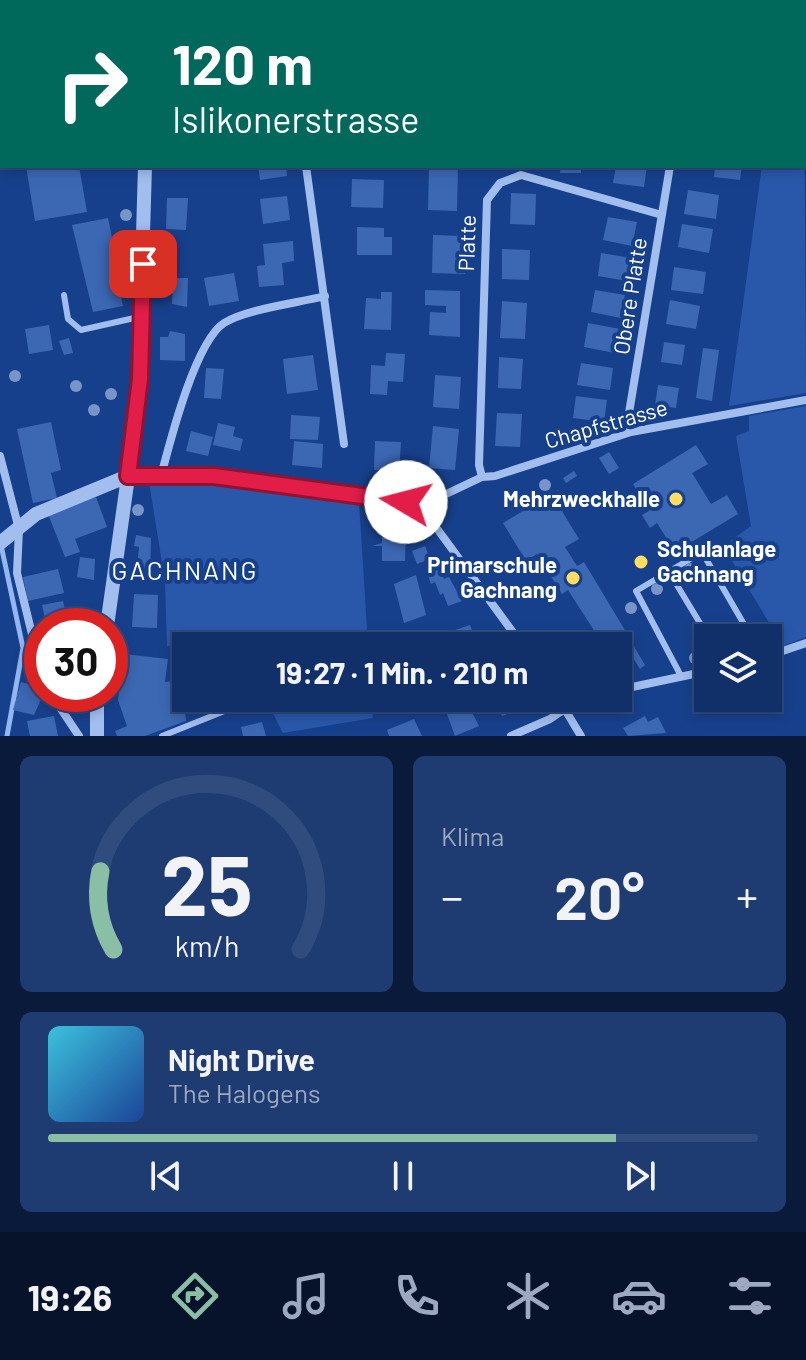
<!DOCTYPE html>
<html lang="de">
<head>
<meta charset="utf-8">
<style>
  body { margin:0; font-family:Barlow,sans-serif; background:#1e3c71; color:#f1f3f6; height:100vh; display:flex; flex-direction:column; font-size:30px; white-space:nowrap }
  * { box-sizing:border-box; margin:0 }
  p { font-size:26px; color:#9ca9c0 }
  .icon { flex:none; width:44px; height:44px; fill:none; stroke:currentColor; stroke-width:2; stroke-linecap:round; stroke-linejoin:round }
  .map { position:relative; height:736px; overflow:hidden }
  .panel { display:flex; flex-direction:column; gap:20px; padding:20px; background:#091a3a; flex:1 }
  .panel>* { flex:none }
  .hud { position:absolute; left:0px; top:0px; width:806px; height:168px; box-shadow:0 4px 12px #0003,0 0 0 2px #304b7d; background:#00695c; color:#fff; overflow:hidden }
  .tools { position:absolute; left:694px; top:624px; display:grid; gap:16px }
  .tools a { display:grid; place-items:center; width:88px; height:88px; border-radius:0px; background:#113069; box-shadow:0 4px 12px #0003,0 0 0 2px #304b7d; font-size:40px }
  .speed { position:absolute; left:24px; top:608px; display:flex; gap:16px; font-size:40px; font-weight:700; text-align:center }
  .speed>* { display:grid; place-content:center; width:104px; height:104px; border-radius:50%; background:#113069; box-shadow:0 4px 12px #0003,0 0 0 2px #304b7d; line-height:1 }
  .speed .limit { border:12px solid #d22; background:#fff; color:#111 }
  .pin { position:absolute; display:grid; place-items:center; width:68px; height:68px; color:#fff; margin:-34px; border-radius:16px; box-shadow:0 4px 12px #0006 }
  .me { position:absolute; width:88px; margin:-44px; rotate:278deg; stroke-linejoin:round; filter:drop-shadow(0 0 6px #0008) }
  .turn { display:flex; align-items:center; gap:28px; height:168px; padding:0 40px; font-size:36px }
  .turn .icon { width:104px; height:104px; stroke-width:2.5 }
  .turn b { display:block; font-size:56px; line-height:68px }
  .big { font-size:60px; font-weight:700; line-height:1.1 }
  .panel .widget { flex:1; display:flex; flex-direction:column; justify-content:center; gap:12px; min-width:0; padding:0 28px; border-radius:12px; background:#1e3c71 }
  .panel .dial { align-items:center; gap:0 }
  .dial svg { height:208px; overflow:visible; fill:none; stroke:#304b7d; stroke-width:7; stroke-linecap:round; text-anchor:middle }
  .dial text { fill:#f1f3f6; stroke:none }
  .song { display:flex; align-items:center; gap:24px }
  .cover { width:96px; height:96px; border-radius:12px; background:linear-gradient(135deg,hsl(190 70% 55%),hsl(220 70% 35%)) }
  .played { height:8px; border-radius:4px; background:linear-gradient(90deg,#8abfa5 80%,#304b7d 80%) }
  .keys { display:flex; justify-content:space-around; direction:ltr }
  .heat { display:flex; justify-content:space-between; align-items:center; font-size:44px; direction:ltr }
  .panel .tiles { flex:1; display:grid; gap:20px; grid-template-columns:1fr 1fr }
  .widget:last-child { grid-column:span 2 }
  .trip { position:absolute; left:172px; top:632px; width:460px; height:80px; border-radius:0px; background:#113069; box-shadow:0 4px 12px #0003,0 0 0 2px #304b7d; font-weight:700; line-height:80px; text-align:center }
  .tab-bar { display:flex; height:128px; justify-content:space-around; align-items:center; background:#07132a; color:#9ca9c0 }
  .tab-bar .icon { width:56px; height:56px }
  .tab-bar .on { color:#8abfa5 }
  .tab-bar b { font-size:36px; color:#f1f3f6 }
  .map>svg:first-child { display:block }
  .green { fill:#2958ab }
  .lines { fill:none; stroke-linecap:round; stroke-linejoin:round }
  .stream { stroke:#93b7f2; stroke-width:5 }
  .building { fill:#3b67b3 }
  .service { stroke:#a1beef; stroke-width:6 }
  .minor { stroke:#a1beef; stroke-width:8 }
  .tertiary { stroke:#a1beef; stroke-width:14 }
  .tree { fill:#7895c9 }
  .route-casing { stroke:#92132f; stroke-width:20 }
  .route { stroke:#e11d48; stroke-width:14 }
  .poi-dot { fill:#ffde5f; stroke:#17408c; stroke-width:3 }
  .labels { text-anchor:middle; stroke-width:8; stroke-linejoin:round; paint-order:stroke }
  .street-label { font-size:22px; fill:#fff; stroke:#17408c }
  .poi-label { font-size:22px; font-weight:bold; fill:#fff; stroke:#17408c; text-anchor:end }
  .quarter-label { font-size:26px; letter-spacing:2px; fill:#fff; stroke:#17408c }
</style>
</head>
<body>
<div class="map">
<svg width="806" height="736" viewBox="0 0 806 736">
  <rect width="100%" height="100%" fill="#17408c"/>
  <!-- green -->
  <path class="green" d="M804,65L806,393L729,406L762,166H804Z
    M806,406V637L783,646L723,546L751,526L736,436L749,431V416Z
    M204,479L359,501L368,646H167L165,581L149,482Z
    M265,698H371L373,718L283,733Z"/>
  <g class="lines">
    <!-- stream -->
    <path class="stream" d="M1,545L23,648L7,736"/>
  </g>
  <!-- building -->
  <path class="building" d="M26,166H79L87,212L35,221Z
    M258,166H286L287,176L260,180Z
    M429,166H458L457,211L428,210Z
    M561,166H581V173H560Z
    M616,166H647L644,187L613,183Z
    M715,166H742L740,180L714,177Z
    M352,179L384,180L383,208L351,207Z
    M688,190L719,195L716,219L684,214Z
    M511,193L536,194L535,225L510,224Z
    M287,196L290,220L263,224L260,199Z
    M167,198H188L186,230L166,229Z
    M608,217L637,222L632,246L603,240Z
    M108,218L124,296L121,297L123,306L93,312L72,225Z
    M682,224L713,229L709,253L678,247Z
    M357,227L384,228V237H392V255H357Z
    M433,235L465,236V274L432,273Z
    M293,241L294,261L282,263L284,285L259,287L257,266L265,265L263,244Z
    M502,249L530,250L529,280L502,279Z
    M601,253L631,258L627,281L598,276Z
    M674,267L706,272L703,294L671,290Z
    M234,273L239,301L209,306L204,278Z
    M173,278H188L187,307L172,304Z
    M425,290L460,291V337L429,335L430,312L446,313V306L425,305Z
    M595,290L625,295L621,318L591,312Z
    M381,292H392L391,330L364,329L366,298L381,299Z
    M670,300L700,306L696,329L666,324Z
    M502,301L527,303L525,339L500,338Z
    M588,323L620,329L615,353L584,347Z
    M49,325L53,350L29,354L25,329Z
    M170,331L185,334V361L160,360V337H168Z
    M69,338L73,353L64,355L59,341Z
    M664,342L685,345L682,365L661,362Z
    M703,348L719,350L712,401L696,398Z
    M386,353L405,354L403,382L388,381L387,395L370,394L371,365L385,366Z
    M313,355L318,390L287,394L283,359Z
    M499,357L523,359L521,389L498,388Z
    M581,363L613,368L610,390L577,385Z
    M206,368L224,369L221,399L204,398Z
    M435,375L461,377L459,409L433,407Z
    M658,385L679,388L676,408L655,405Z
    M576,396L607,400L604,422L573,418Z
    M497,413L522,414L520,447L495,446Z
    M291,415L320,417L318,440L290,439Z
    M51,422L61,470L51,473L57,498L33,503L17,429Z
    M218,423L235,427L233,436L243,439L240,451L213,445Z
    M433,426L459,429L455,470L429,468Z
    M191,431L213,437L208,456L186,451Z
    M294,441L323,444L322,468L292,465Z
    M375,441L401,442L399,472L374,470Z
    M696,445L708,464L692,473L711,504L727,495L738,514L675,552L657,523L650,528L642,515L649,511L633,484Z
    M609,452L619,468L609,474L599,458Z
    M574,471L577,476L566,483L563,478Z
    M558,490L564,499L557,503L579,539L565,547L577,566L584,562L626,632L604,646L568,590L562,594L537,554L526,561L503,523Z
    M96,497L107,527L75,539L80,552L65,557L48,514Z
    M382,529L406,530L405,561H382V546H372L382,543Z
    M136,535L151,538L150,578L136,576L139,547L134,546Z
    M425,546L430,559L417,564L412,551Z
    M80,557L95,559L94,580L77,577Z
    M439,564L444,579L449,577L462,601L448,606L443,593L440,595L435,582L431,584L426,569Z
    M58,569L64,593L28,601L23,577Z
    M416,575L426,615L404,623L394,584Z
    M134,594L158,595L157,628L132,627Z
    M63,601L67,619L46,623L42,605Z
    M470,625L478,646H454L449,632Z
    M632,643L645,665L640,669L626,647Z
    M124,654L168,659L165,682L182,680L186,721L145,736H117L115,731L127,726L118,700Z
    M21,682L39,687L38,693L43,695L34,715L13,710Z
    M465,698L479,726L455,736L444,706Z
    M496,698H526L529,706L502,716Z
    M54,716L58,736H30L27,721Z
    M645,716L648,722L658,717L666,733L628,736L623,728Z
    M414,719L422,736H389L387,730Z
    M262,722L266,736H243L241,727Z"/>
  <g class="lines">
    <!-- service -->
    <path class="service" d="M64,295L68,319L81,330L139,317
      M669,572L709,638
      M681,676L636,591L702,552L752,638
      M162,736L227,710"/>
    <!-- minor -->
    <path class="minor" d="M308,2V0
      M306,166L344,444
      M631,432L628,419L670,166
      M0,456L19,529L17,573L42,675
      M128,476H214L423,505
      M161,476C170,442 195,342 224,323C246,309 298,303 325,296
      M482,477L479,465L487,200L500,183L521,175L662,215
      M423,505L482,477L495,476L631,432L806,400
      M423,505L430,519L523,646
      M768,656L806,643
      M618,690L708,671
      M51,694L79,736
      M558,698L581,736
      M511,736L550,719L581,698"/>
    <!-- tertiary -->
    <path class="tertiary" d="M148,2V0
      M0,543L36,514L128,476
      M107,626L138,406L145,166
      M97,736V694"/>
  </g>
  <!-- trees -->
  <g class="tree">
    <circle cx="126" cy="215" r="6"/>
    <circle cx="15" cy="376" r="6"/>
    <circle cx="76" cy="386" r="6"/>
    <circle cx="111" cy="394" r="6"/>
    <circle cx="94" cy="410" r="6"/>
    <circle cx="545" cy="485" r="6"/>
    <circle cx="138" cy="510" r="6"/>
    <circle cx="690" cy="569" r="6"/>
    <circle cx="657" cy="589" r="6"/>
    <circle cx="631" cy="608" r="6"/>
    <circle cx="695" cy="658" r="6"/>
  </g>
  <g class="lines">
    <defs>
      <path id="route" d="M143,264L140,379L128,476H214L406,502"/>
    </defs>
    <!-- route casing -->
    <use href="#route" class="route-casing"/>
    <!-- route -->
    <use href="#route" class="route"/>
  </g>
  <!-- markers -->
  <g class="poi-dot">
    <circle cx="676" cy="499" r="8"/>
    <circle cx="641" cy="562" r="8"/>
    <circle cx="573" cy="578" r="8"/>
  </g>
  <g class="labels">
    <!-- street labels -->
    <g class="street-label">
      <text transform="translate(467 243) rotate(-88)" y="8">Platte</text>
      <text transform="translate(630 296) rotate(-81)" y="8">Obere Platte</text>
      <text transform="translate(606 424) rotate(-16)" y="8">Chapfstrasse</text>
    </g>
    <!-- poi labels -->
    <g class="poi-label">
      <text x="660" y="507">Mehrzweckhalle</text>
      <text x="657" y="557" text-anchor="start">Schulanlage<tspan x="657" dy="25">Gachnang</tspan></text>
      <text x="557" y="573">Primarschule<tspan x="557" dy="25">Gachnang</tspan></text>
    </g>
    <!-- quarter labels -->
    <g class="quarter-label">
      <text x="185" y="580">GACHNANG</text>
    </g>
  </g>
</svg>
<div class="tools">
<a><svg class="icon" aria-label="layers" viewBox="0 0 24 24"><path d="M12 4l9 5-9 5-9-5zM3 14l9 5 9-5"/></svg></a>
</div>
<div class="speed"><div class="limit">30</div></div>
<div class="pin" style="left:143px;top:264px;background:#d93025"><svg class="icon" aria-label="arrive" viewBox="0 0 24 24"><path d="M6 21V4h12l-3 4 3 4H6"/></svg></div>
<svg class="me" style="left:406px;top:502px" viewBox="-20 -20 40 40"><circle r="19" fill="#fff"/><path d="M0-13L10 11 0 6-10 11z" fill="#e11d48"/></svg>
<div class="trip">19:27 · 1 Min. · 210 m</div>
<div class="hud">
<div class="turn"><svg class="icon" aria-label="right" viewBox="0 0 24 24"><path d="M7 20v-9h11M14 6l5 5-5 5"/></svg><div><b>120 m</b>Islikonerstrasse</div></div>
</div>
</div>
<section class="panel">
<div class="tiles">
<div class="widget dial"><svg viewBox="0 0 100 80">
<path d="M14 69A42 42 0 1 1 86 69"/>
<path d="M14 69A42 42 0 0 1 9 39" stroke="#8abfa5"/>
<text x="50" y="56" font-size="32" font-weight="700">25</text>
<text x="50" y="72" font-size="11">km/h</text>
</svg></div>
<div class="widget"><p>Klima</p>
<div class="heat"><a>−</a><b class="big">20°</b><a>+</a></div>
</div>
<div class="widget">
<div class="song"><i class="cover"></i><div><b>Night Drive</b><p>The Halogens</p></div></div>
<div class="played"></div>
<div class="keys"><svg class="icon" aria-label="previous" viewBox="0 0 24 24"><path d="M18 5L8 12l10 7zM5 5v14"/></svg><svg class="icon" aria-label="pause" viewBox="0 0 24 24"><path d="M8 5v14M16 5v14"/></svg><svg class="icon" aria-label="next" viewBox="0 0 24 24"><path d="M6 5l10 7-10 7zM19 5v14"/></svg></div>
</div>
</div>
</section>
<nav class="tab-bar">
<b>19:26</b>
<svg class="icon on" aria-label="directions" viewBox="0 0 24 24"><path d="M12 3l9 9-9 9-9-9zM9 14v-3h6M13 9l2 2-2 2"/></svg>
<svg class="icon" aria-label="music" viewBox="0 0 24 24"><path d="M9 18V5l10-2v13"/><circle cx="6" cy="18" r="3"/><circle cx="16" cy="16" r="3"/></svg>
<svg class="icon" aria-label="phone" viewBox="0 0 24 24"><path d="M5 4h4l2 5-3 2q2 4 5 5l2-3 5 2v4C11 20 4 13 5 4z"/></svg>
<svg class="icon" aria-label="climate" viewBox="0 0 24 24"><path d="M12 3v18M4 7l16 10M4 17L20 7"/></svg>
<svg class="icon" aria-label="car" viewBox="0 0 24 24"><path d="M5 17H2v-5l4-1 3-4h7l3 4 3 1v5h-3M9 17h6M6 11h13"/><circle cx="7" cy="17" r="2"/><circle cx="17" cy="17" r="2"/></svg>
<svg class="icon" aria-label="filters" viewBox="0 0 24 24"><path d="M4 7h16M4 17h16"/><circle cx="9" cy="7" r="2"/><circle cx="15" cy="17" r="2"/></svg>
</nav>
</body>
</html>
